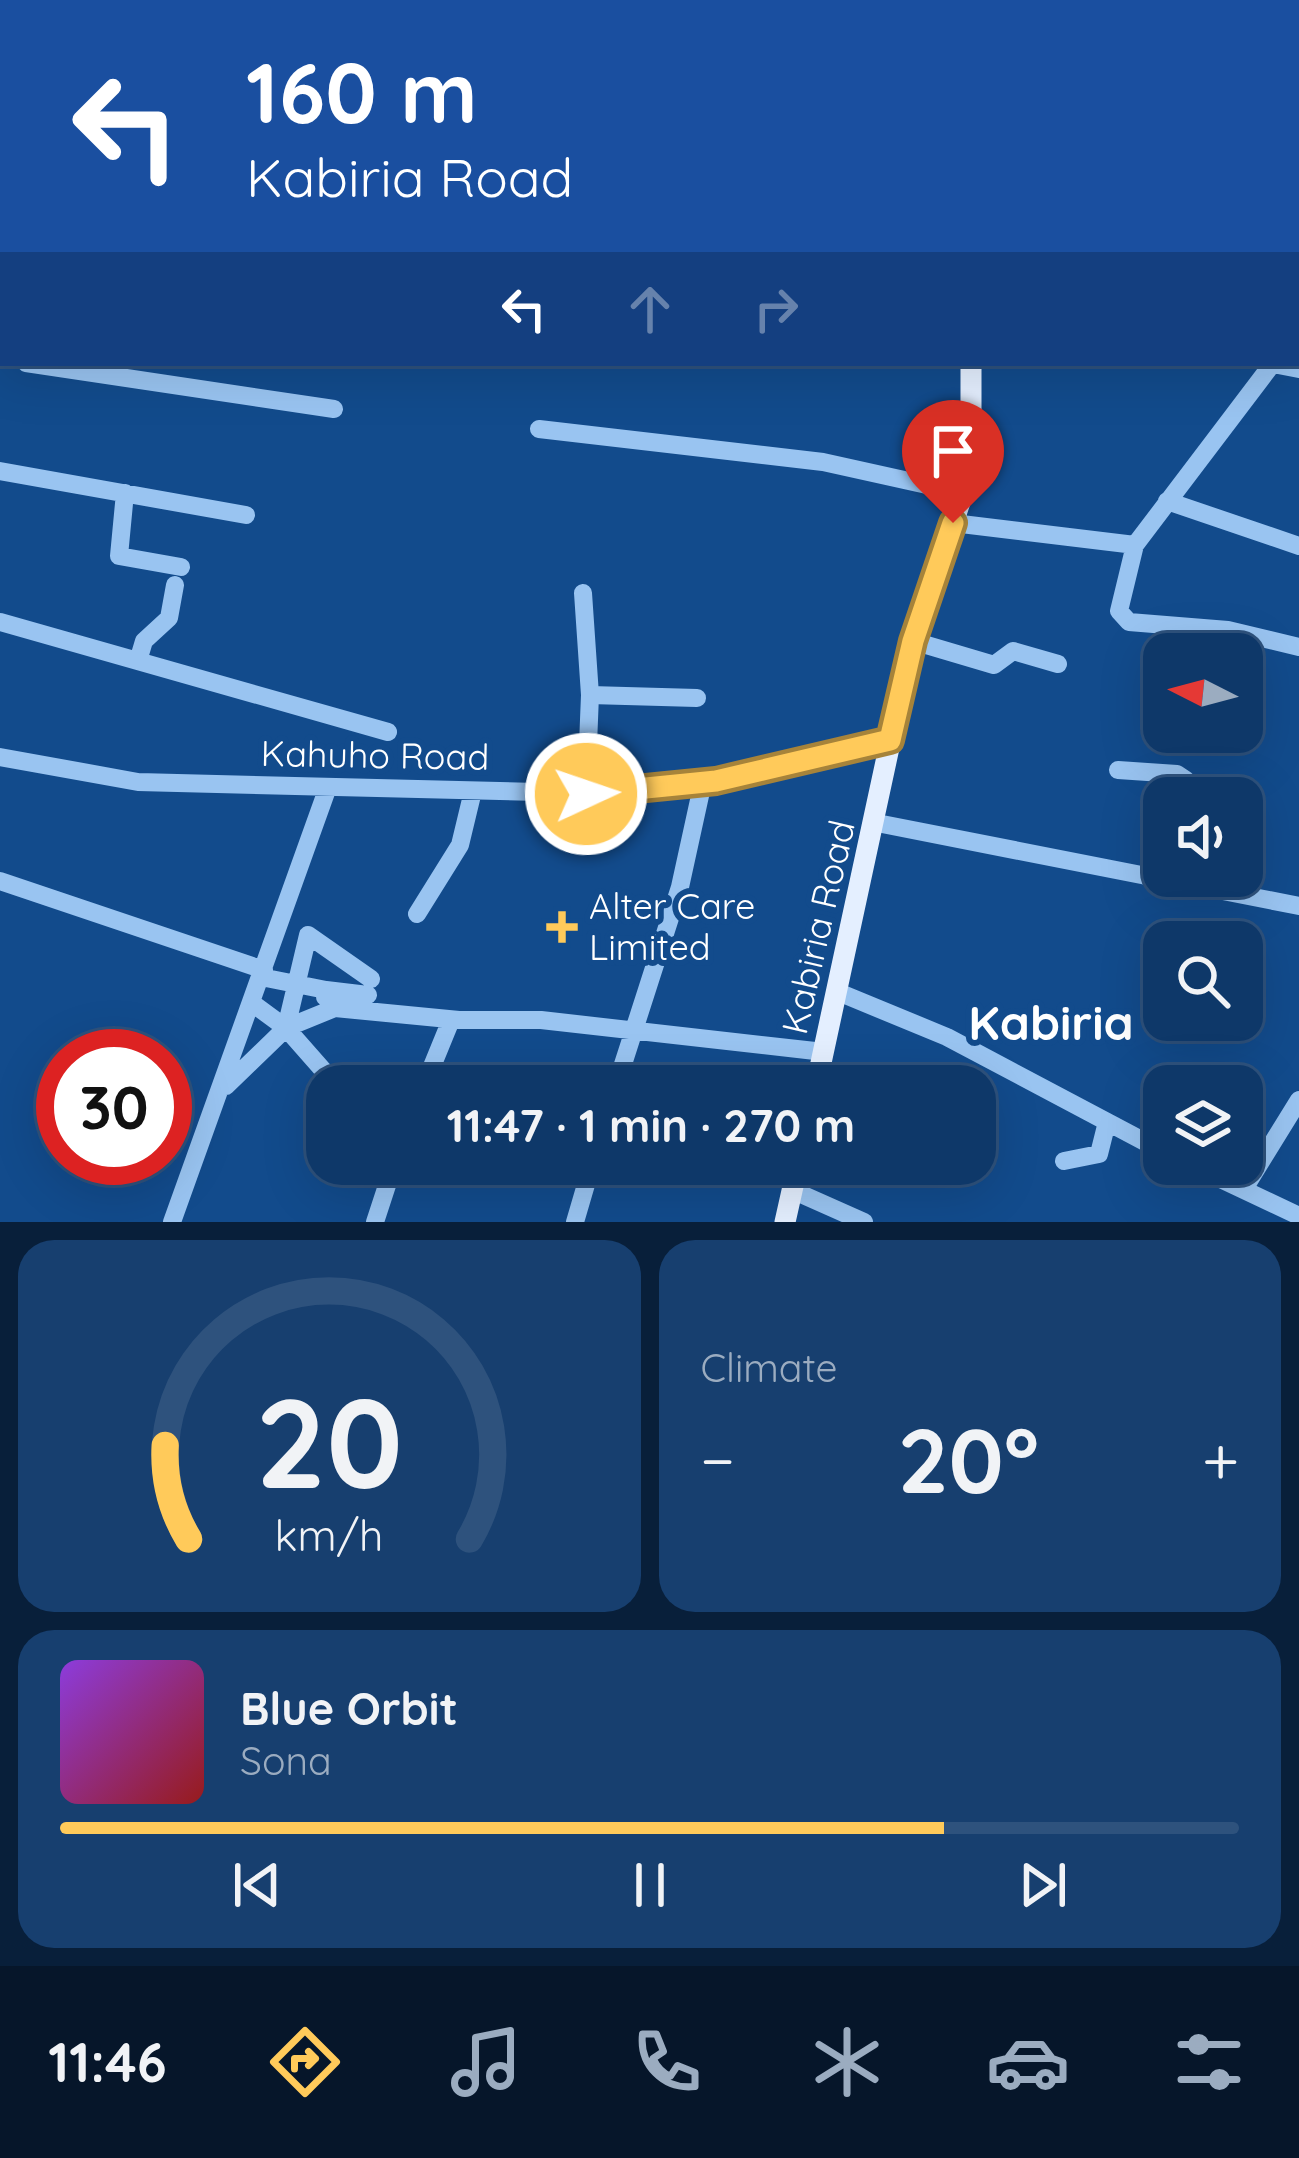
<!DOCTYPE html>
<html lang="en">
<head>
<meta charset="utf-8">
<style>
  body { margin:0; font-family:Quicksand,sans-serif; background:#173f6f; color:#f1f3f6; height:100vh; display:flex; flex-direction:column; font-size:45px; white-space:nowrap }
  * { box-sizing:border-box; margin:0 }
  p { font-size:39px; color:#9bacc0 }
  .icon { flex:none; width:66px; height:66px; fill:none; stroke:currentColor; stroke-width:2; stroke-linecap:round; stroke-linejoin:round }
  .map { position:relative; height:1222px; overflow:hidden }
  .panel { display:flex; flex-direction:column; gap:18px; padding:18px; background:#081f3a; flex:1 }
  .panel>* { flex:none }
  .banner { position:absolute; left:0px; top:0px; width:1299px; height:366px; box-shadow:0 12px 48px #0002,0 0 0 3px #2e527d; background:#1a4fa0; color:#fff; overflow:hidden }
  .needle { width:78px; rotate:276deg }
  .controls { position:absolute; left:1143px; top:633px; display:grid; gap:24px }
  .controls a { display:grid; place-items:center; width:120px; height:120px; border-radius:24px; background:#0e3869; box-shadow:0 12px 48px #0002,0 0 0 3px #2e527d; font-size:60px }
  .speed { position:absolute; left:36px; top:1029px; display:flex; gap:24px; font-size:60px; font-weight:700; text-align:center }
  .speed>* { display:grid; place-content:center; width:156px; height:156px; border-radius:50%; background:#0e3869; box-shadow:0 12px 48px #0002,0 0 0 3px #2e527d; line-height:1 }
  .speed .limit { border:18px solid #d22; background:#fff; color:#111 }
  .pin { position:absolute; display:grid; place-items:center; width:102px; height:102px; color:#fff; margin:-123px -51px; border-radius:50% 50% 50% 0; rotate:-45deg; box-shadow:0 0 12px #0007 }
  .pin .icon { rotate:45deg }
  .me { position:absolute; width:132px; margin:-66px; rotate:87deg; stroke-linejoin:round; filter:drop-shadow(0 0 9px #0008) }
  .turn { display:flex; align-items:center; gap:42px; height:252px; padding:0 48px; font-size:54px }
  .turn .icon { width:156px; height:156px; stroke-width:2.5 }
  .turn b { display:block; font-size:84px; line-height:102px }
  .lanes { display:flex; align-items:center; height:114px; padding:0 48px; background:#0003; justify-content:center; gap:60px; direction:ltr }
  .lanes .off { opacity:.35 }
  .big { font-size:90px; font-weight:700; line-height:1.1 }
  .panel .widget { flex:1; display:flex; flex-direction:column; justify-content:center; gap:18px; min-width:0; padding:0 42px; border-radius:36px; background:#173f6f }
  .panel .dial { align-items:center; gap:0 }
  .dial svg { height:312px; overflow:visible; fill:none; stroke:#2e527d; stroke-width:7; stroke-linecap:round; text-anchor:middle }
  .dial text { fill:#f1f3f6; stroke:none }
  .song { display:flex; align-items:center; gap:36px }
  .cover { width:144px; height:144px; border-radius:18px; background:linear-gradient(135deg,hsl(270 70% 55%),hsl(0 70% 35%)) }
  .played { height:12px; border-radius:6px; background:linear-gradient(90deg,#ffca5a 75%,#2e527d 75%) }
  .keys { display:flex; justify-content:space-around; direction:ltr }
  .heat { display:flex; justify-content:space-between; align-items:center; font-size:66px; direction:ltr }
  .panel .tiles { flex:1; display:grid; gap:18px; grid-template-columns:1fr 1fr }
  .widget:last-child { grid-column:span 2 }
  .trip { position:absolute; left:306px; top:1065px; width:690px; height:120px; border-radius:36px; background:#0e3869; box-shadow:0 12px 48px #0002,0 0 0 3px #2e527d; font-weight:700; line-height:120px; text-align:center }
  .dock { display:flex; height:192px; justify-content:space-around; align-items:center; background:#06162a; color:#9bacc0 }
  .dock .icon { width:84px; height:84px }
  .dock .selected { color:#ffca5a }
  .dock b { font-size:54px; color:#f1f3f6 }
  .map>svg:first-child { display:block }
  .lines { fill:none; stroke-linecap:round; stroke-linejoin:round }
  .minor { stroke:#99c4f1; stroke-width:18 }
  .major { stroke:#e4efff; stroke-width:21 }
  .route-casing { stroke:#a6833a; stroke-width:30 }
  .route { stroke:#ffca5a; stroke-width:21 }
  .poi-dot { fill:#ffca5a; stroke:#124b8c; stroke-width:4.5 }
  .labels { text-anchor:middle; stroke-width:12; stroke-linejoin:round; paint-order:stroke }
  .street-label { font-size:36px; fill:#fff; stroke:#124b8c }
  .poi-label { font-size:36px; fill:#fff; stroke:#124b8c; text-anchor:start }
  .district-label { font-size:48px; font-weight:bold; fill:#fff; stroke:#124b8c }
</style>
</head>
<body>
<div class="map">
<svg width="1299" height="1222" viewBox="0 0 1299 1222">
  <rect width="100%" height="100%" fill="#124b8c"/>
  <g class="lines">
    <!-- minor -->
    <path class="minor" d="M788,0L804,3
      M657,3V0
      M1296,57H1299
      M0,88L3,89
      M1296,212H1299
      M0,219H3
      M1296,336L1299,332
      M0,358H3
      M26,363L334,409
      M1269,363L1299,369
      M1273,363L1135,545L1119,611L1129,622L1228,630L1299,647
      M539,429L823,462L963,493
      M0,471L246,515
      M125,493L119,556L181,567
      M1167,501L1299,546
      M953,523L1135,545
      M583,593L590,695L586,794
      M0,622L388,732
      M913,641L994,665L1013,651L1058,664
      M138,661L144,641L169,618L175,585
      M590,695L697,698
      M0,757L138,782L617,794L716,781L890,740
      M1118,770L1177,774L1186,780L1189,798
      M877,823L1299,906
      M0,881L264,970
      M417,914L460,845L473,791
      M261,977L326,990
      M838,992L947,1037L1164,1152
      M325,997L326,990L368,995
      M252,1003L286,1028L335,1008L459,1020H541L824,1052
      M286,1028L337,1086
      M226,1086L286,1028L308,935L371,979
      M424,1086L451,1020
      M616,1086L680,887L703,782
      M1064,1161L1099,1154L1107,1122
      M1189,1164L1299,1216
      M1244,1189L1299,1100
      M792,1190L864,1222
      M172,1222L328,787
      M375,1222L394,1164
      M575,1222L592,1164"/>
    <!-- major -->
    <path class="major" d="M1002,3V0
      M816,1086L909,655L963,493L971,428V363
      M785,1222L798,1164"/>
  </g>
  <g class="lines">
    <defs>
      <path id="route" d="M586,794L716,781L890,740L913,641L953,523"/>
    </defs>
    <!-- route casing -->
    <use href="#route" class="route-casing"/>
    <!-- route -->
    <use href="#route" class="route"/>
  </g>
  <!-- markers -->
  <path class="poi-dot" d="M556 909h12v12h12v12h-12v12h-12v-12h-12v-12h12z"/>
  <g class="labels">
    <!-- street labels -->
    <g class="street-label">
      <text transform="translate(375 755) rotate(1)" y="13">Kahuho Road</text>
      <text transform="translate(818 927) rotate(-77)" y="13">Kabiria Road</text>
    </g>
    <!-- poi labels -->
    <g class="poi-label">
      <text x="589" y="919">Alter Care<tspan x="589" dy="41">Limited</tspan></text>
    </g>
    <!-- district labels -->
    <g class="district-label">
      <text x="1051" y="1040">Kabiria</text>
    </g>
  </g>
</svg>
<div class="controls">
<a><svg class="needle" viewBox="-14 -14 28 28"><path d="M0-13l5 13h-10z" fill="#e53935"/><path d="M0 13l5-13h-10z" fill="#9bacc0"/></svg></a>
<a><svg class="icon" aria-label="sound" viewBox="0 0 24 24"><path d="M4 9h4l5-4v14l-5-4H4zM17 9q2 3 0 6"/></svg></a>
<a><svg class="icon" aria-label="search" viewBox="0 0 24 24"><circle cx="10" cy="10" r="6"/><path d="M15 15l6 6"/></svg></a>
<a><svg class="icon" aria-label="layers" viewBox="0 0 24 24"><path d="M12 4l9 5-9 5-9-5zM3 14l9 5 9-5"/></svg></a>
</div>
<div class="speed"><div class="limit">30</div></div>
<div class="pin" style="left:953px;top:523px;background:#d93025"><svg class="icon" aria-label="arrive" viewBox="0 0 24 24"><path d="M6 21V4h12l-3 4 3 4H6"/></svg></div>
<svg class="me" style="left:586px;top:794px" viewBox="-20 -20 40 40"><circle r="17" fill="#ffca5a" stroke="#fff" stroke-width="3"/><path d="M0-11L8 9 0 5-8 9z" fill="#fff"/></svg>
<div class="trip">11:47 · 1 min · 270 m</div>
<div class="banner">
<div class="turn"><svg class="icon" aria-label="left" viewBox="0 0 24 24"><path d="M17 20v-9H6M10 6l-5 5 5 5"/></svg><div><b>160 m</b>Kabiria Road</div></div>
<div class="lanes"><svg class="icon" aria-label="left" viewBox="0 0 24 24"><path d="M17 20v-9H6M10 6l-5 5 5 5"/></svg><svg class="icon off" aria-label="ahead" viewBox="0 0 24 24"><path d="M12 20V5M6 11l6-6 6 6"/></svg><svg class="icon off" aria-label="right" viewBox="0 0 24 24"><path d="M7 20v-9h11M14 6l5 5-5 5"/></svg></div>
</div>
</div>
<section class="panel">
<div class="tiles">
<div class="widget dial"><svg viewBox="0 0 100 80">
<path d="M14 69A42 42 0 1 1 86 69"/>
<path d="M14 69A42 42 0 0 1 8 45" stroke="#ffca5a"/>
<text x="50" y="56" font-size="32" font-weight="700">20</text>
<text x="50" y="72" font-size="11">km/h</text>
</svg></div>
<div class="widget"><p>Climate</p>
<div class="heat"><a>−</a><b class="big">20°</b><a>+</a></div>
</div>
<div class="widget">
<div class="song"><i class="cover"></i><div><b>Blue Orbit</b><p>Sona</p></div></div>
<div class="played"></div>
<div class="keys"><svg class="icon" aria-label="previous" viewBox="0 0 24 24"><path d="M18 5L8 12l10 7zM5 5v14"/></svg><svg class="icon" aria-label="pause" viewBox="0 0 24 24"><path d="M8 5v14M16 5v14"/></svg><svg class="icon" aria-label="next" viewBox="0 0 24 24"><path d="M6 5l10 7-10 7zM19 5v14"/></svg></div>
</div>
</div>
</section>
<nav class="dock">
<b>11:46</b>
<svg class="icon selected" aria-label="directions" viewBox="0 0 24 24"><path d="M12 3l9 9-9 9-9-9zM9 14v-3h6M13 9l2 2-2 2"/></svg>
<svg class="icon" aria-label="music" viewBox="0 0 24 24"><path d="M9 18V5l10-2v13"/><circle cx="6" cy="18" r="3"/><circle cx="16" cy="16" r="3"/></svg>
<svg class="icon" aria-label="phone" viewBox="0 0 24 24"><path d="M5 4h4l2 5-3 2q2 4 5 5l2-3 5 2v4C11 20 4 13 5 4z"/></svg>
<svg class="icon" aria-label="climate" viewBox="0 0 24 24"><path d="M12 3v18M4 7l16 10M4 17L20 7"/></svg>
<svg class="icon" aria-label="car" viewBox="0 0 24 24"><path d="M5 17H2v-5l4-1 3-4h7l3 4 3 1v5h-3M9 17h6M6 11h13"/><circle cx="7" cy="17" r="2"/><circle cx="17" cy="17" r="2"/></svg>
<svg class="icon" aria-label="filters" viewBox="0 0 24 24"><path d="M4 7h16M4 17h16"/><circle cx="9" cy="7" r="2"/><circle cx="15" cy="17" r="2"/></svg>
</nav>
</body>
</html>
